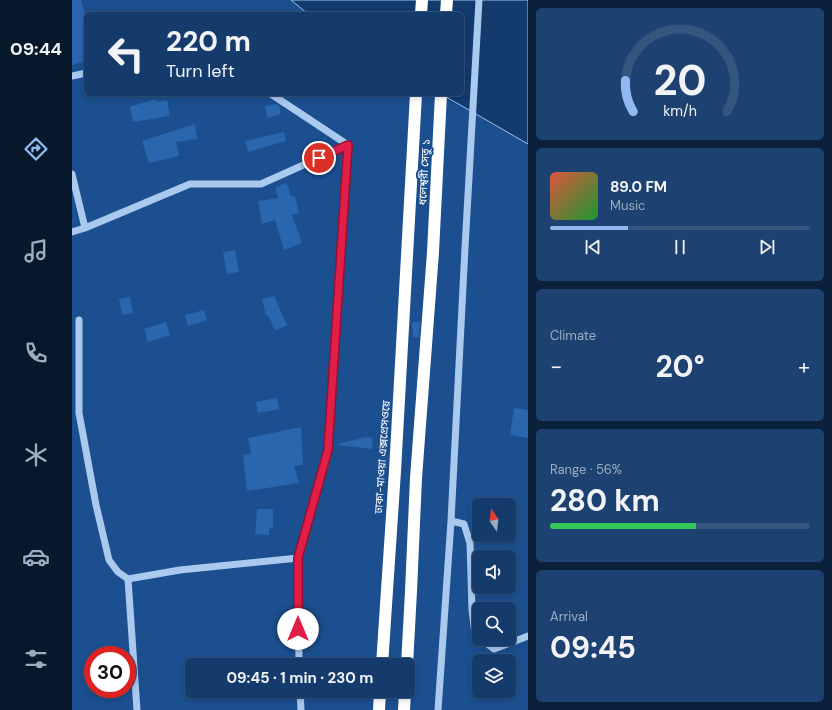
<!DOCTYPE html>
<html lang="en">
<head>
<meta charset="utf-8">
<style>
  body { margin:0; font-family:"DM Sans","Noto Sans Bengali",sans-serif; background:#1d4271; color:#f1f3f6; height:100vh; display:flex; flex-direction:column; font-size:15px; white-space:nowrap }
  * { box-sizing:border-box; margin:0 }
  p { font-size:13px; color:#9dadc1 }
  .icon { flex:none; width:22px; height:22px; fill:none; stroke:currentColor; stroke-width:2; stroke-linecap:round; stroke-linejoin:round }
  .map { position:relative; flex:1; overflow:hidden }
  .panel { display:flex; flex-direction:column; gap:8px; padding:8px; background:#0b203b; width:304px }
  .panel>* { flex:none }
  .top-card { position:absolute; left:12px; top:12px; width:380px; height:84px; border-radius:6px; box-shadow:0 2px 6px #0003,0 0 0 1px #33557e; background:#143b6b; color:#f1f3f6; overflow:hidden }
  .needle { width:26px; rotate:346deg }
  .fabs { position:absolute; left:400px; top:498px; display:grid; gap:8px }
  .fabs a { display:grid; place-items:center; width:44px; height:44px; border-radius:6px; background:#143b6b; box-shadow:0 2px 6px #0003,0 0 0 1px #33557e; font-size:20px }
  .speed { position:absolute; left:12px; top:646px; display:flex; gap:8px; font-size:20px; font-weight:700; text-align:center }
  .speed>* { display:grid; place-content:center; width:52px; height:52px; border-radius:50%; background:#143b6b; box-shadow:0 2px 6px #0003,0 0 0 1px #33557e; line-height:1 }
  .speed .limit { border:6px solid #d22; background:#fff; color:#111 }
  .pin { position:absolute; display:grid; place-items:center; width:34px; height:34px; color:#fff; margin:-17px; border:2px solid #fff; border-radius:50%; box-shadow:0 1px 4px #0007 }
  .me { position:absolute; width:44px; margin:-22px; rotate:0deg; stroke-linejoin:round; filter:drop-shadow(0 0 3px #0008) }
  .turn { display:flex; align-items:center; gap:14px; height:84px; padding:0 16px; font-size:18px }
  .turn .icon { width:52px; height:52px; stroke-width:2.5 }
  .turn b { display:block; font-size:28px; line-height:34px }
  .big { font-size:30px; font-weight:700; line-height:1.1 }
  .panel .tile { flex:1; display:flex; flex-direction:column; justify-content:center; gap:6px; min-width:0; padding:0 14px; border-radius:6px; background:#1d4271 }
  .panel .dial { align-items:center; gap:0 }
  .dial svg { height:104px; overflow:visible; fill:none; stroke:#33557e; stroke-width:7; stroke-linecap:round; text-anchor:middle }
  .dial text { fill:#f1f3f6; stroke:none }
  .song { display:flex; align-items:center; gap:12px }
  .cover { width:48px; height:48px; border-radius:6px; background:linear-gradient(135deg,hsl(10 70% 55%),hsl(130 70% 35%)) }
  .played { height:4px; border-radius:2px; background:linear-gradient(90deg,#90b9f0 30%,#33557e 30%) }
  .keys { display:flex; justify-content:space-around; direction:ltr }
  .heat { display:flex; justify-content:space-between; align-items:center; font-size:22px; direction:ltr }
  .charge { height:6px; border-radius:3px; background:linear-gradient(90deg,#34c759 56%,#33557e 0) }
  .trip { position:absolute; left:113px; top:658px; width:230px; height:40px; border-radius:6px; background:#143b6b; box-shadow:0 2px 6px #0003,0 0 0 1px #33557e; font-weight:700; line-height:40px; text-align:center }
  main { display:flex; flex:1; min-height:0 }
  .menu { display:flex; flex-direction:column; width:72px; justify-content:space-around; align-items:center; background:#08182b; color:#9dadc1 }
  .menu .icon { width:28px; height:28px }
  .menu .on { color:#90b9f0 }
  .menu b { font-size:18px; color:#f1f3f6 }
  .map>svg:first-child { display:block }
  .water { fill:#123a6d; stroke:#9cc4f0 }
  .building { fill:#2a66ad }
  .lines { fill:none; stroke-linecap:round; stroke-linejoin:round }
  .minor { stroke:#a9c9ee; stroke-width:7 }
  .highway { stroke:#fff; stroke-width:12 }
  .route-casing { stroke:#92132f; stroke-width:10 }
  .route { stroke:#e11d48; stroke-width:7 }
  .labels { text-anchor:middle; stroke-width:4; stroke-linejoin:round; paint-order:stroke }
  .street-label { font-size:11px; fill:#fff; stroke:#1b4f8f }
</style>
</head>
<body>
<main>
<nav class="menu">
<b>09:44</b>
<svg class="icon on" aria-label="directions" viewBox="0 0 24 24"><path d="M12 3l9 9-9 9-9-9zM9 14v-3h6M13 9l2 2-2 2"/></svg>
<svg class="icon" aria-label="music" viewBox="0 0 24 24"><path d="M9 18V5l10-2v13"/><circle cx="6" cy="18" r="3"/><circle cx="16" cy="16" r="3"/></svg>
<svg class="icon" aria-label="phone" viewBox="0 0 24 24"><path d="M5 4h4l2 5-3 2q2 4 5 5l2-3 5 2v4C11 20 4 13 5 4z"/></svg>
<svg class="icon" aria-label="climate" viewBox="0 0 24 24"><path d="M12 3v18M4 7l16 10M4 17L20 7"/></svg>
<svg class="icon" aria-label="car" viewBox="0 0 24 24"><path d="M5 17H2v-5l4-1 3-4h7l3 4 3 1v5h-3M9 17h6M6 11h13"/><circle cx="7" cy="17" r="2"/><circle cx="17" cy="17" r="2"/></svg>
<svg class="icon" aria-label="filters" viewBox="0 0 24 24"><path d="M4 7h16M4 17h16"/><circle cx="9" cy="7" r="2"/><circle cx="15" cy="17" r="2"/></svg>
</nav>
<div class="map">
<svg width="456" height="710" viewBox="0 0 456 710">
  <rect width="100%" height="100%" fill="#1b4f8f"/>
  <!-- water -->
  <path class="water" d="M219,0H456V144L369,94H390V14H236Z"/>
  <!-- building -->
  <path class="building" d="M0,0H9L14,18V61L0,65Z
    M83,99L84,102L95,100L98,116L61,122L58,107Z
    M204,104L207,106L209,114L195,118L193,106Z
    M123,124L125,139L104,142L107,156L77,163L70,141Z
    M212,132L214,141L176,152L173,141Z
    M215,183L219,197L223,196L227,213L220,215L230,243L212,250L203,220L190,224L186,201L206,198L203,187Z
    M163,250L167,272L155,274L151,252Z
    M202,296L215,325L203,331L196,315L194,316L190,299Z
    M58,297L61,313L50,315L47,299Z
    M132,310L135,320L116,326L113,315Z
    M94,322L98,335L76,342L72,329Z
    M340,322H348L347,337H341Z
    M205,398L207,409L186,413L184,402Z
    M442,408L456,410V438L438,435Z
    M229,427L231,465L222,466L227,483L175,491L171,455L179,454L176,438Z
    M293,437L301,438L300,449L266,445V444Z
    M185,509H201V527L197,528V535L183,534Z"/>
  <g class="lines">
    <!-- minor -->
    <path class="minor" d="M0,76L14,73
      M199,94L276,145L256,450L226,558L227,665
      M0,174L13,228
      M0,232L13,228L118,184H189L276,145
      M7,320V413L24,505L37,560L46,572L56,579L108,570L226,558
      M379,521L392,524L398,543L400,610L403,635L407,637
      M56,579L65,710
      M409,639L422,649L456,636
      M228,691L229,710
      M366,710L379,521L393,248L407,0"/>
    <!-- highway -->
    <path class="highway" d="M349,14L350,0
      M374,14L375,0
      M310,665L323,471L344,94
      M335,665L339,591L344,478L361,252L369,94
      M307,710L308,691
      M332,710L333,691"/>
  </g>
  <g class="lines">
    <defs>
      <path id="route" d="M226,629V558L256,450L276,145L247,158"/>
    </defs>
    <!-- route casing -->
    <use href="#route" class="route-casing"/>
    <!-- route -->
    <use href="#route" class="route"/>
  </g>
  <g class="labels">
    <!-- street labels -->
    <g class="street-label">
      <text transform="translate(352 172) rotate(-87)" y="4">ধলেশ্বরী সেতু ১</text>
      <text transform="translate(310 457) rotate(-86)" y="4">ঢাকা-মাওয়া এক্সপ্রেসওয়ে</text>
    </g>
  </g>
</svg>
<div class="fabs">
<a><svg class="needle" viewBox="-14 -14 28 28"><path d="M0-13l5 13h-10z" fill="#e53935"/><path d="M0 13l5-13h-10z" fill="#9dadc1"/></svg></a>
<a><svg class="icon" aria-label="sound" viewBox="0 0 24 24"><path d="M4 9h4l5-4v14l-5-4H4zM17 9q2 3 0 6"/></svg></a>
<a><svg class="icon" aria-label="search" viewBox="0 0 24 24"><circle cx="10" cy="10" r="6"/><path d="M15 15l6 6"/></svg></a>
<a><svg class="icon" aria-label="layers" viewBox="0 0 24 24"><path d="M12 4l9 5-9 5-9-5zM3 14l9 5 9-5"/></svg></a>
</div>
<div class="speed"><div class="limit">30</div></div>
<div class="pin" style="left:247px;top:158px;background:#d93025"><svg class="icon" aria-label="arrive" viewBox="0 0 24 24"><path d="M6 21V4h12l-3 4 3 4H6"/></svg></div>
<svg class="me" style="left:226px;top:629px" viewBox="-20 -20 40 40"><circle r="19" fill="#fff"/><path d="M0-13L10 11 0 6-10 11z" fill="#e11d48"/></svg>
<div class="trip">09:45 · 1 min · 230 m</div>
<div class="top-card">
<div class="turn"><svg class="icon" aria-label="left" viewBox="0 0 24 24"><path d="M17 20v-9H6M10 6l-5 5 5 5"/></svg><div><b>220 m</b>Turn left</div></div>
</div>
</div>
<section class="panel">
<div class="tile dial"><svg viewBox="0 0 100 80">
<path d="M14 69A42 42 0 1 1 86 69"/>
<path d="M14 69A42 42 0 0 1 8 45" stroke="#90b9f0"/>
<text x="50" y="56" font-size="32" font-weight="700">20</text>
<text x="50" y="72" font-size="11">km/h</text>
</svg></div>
<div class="tile">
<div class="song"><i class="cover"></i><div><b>89.0 FM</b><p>Music</p></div></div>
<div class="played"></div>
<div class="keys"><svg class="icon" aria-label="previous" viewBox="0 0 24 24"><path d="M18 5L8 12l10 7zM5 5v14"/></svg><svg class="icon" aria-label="pause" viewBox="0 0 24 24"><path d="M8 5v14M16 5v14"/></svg><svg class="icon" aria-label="next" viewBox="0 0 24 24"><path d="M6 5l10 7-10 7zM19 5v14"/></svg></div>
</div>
<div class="tile"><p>Climate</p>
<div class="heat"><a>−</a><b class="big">20°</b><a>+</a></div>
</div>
<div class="tile"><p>Range · 56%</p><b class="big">280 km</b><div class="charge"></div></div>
<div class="tile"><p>Arrival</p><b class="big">09:45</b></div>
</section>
</main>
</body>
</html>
